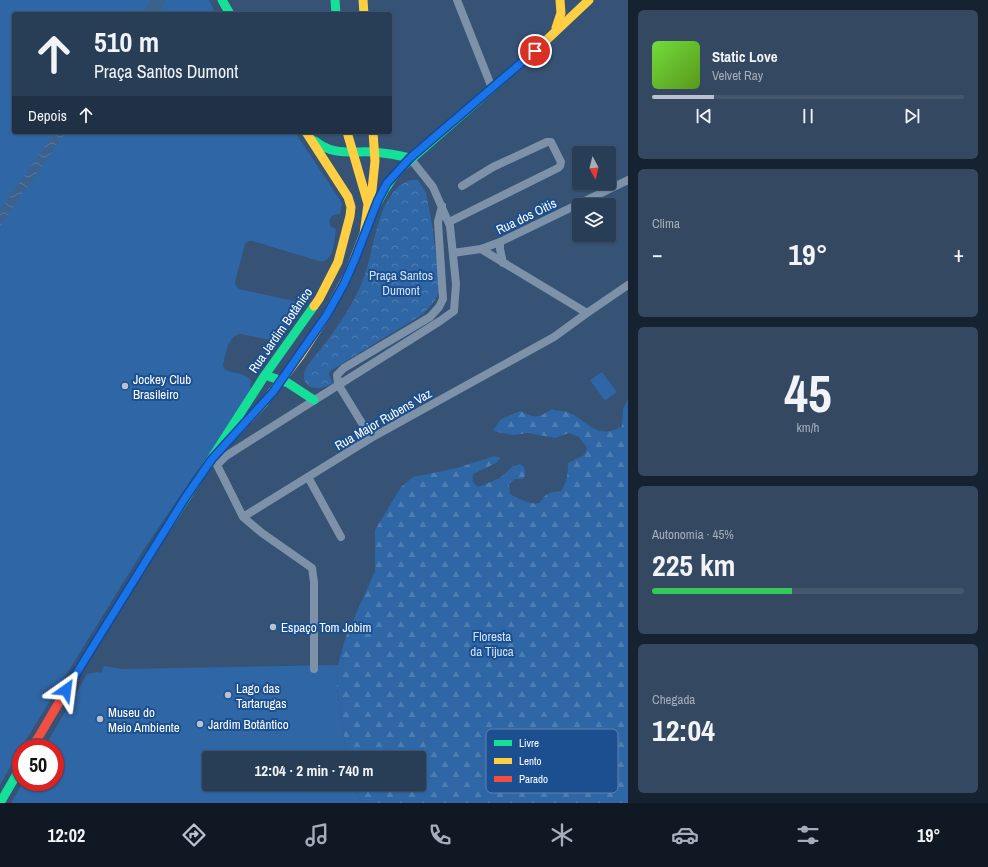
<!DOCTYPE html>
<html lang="pt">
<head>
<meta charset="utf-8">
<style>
  body { margin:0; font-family:"Archivo Narrow",sans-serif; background:#344961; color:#f1f3f6; height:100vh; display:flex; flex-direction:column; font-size:15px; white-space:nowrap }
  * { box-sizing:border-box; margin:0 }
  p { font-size:13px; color:#a5aeba }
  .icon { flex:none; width:22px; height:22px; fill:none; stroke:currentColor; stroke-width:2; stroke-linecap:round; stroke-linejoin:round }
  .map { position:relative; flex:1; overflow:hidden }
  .details { display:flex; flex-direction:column; gap:10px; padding:10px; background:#162230; width:360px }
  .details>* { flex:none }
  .top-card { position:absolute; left:12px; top:12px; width:380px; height:122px; border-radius:4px; box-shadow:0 1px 3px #0004,0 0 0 1px #44576d; background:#283e57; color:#f1f3f6; overflow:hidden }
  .needle { width:26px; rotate:173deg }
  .buttons { position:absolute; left:572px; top:146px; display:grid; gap:8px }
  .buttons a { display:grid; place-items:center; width:44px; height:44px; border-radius:4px; background:#283e57; box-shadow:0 1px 3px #0004,0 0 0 1px #44576d; font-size:20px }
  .speed { position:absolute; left:12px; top:739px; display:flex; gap:8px; font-size:20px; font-weight:700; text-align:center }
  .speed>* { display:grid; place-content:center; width:52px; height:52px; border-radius:50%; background:#283e57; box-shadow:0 1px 3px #0004,0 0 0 1px #44576d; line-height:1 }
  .speed .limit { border:6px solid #d22; background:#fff; color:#111 }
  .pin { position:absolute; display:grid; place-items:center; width:34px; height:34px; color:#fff; margin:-17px; border:2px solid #fff; border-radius:50%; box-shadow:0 1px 4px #0007 }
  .me { position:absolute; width:44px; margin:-22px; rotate:31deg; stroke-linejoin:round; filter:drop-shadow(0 0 3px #0008) }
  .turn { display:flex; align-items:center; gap:14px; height:84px; padding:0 16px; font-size:18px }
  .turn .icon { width:52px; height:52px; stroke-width:2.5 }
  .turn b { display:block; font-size:28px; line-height:34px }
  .then { display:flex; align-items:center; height:38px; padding:0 16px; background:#0003; gap:8px; font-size:15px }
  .big { font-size:30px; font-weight:700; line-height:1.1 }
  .details .tile { flex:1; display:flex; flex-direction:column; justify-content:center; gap:6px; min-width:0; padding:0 14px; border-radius:6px; background:#344961 }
  .details .dial { align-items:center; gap:0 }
  .dial b { font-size:52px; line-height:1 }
  .song { display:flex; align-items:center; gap:12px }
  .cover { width:48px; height:48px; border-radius:6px; background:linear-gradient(135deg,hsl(100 70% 55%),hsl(90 70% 35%)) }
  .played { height:4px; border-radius:2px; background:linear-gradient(90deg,#b9c2ce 20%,#44576d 20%) }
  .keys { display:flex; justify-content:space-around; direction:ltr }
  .heat { display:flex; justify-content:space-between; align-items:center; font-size:22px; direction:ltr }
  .charge { height:6px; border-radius:3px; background:linear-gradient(90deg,#34c759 45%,#44576d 0) }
  .trip { position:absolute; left:202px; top:751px; width:224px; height:40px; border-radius:4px; background:#283e57; box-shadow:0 1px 3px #0004,0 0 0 1px #44576d; font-weight:700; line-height:40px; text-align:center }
  .dock { display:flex; height:64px; justify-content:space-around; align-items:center; background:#101923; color:#a5aeba }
  .dock .icon { width:28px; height:28px }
  .dock .selected { color:#b9c2ce }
  .dock b { font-size:18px; color:#f1f3f6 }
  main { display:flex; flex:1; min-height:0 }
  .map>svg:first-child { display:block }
  .forest { fill:url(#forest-firs) }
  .park { fill:url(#park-crowns) }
  .garden { fill:#2f66a5 }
  .water { fill:url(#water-waves) }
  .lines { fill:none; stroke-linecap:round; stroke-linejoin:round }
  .river { stroke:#3b618d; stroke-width:13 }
  .street { stroke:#7d92a8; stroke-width:8 }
  .fast { stroke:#16e098; stroke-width:9 }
  .slow { stroke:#ffcf43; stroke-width:9 }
  .jam { stroke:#f24e42; stroke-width:9 }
  .route-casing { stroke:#114b97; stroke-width:10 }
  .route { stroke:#1a73e8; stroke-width:7 }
  .poi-dot { fill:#b9c2ce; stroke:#1b4f8f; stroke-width:1.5 }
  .labels { text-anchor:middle; stroke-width:4; stroke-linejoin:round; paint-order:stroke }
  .street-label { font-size:13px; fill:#fff; stroke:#1b4f8f }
  .park-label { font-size:13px; fill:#cfe3fa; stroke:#1b4f8f }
  .poi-label { font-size:13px; fill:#fff; stroke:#1b4f8f; text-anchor:start }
  .key { fill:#1b4f8f; stroke:#5f84b1; stroke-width:1 }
  .key-label { font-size:11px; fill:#fff }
</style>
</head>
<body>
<main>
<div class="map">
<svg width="628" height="803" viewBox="0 0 628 803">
  <defs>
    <pattern id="forest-firs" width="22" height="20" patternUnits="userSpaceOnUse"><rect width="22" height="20" fill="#2f66a5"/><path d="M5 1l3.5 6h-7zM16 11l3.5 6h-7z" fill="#4e7db2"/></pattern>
    <pattern id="park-crowns" width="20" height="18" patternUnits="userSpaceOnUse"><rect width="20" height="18" fill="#2f66a5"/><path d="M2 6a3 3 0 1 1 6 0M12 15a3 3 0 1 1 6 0" fill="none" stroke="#4e7db2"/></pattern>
    <pattern id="water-waves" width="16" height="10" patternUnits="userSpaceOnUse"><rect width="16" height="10" fill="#3b618d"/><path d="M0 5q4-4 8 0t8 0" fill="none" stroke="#58799e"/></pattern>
  </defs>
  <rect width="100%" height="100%" fill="#365274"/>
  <!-- forest -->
  <path class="forest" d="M628,399V803H364L352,789L351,784H419V758H347L337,688L338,665L345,639L375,571V530L401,487L413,477L457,468L494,456L501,458L496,463L473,474C472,480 473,483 478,487L500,478L512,467L520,464C526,467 527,473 523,479H515L509,484L510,494C520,499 529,505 540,503C545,493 550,492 561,491C567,482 568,474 568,463L584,455L587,448L579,437L569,433L555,438L528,433L514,435L497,432L493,430L501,419L520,411C535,418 537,419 552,409C558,412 565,410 570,413C589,422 598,441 622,426L623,409Z"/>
  <!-- park -->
  <path class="park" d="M410,180H418L426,193L432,224L440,289L434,302L423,314L330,371L329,374L333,383C328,386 323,388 317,388C309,388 303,383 304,375C304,367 319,352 324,345C338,326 353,305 362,282C374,254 375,208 399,186C402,184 406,182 410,180Z"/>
  <!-- garden -->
  <path class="garden" d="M0,0H209L216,14H14V132H295L342,203L340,214C332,214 328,217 330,226L336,229C334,240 335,259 322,262L252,241H248L245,244L235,282L236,286L239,289L294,301L298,304V310L279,340L277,341L240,334C227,337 226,354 223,365L224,369C232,374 244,372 251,380L250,393L144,549L21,748L0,785Z
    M602,372L617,392L605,401L590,380Z
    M338,665L337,688L347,758H209V784H351L352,789L364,803H11L23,782H55V748H44L87,674L98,672L101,673L104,666L122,669Z"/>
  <!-- water -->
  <path class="water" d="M55,132H66L0,226V210Z"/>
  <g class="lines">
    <!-- river -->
    <path class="river" d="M150,14L159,0"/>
    <!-- street -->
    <path class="street" d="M457,0L492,88
      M410,158L433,187L450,226L456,284L454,311L440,321L226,456L217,465L243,517L371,438L554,337L587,313L628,285
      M449,222L558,168L560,166L561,162L551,142H547L493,167L462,186
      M500,242V249L503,263
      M481,249L587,313
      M453,253L481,249L500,242L628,180
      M371,438L338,384L337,375L344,368L430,317L439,307L443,299L438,222L442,206
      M308,477L341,537
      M243,517L262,533L312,568L314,582V669"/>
    <!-- fast -->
    <path class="fast" d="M222,0L230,14
      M335,0L336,14
      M315,141C333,156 351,151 372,152C385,153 398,155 410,158
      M370,219C378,200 387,183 401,168L537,49
      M265,375L288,383L314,400
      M159,540L265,375L314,306
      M0,803L21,767"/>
    <!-- slow -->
    <path class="slow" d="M363,0L364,14
      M556,28L561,13L560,0
      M537,49L589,0
      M306,132L348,197L351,207L350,216L338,262L319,299L314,306
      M347,132L368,204
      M228,441L263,404L300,356L326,316L348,275L364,234L368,204L372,190L375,161L373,132"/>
    <!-- jam -->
    <path class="jam" d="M32,748L74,677L159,540"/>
  </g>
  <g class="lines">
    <defs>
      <path id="route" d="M66,690L185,498L212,459L273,392L326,316L344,284L355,259L378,200L387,183L410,158L535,51"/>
    </defs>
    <!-- route casing -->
    <use href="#route" class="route-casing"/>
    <!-- route -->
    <use href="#route" class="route"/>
  </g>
  <!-- markers -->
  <g class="poi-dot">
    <circle cx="125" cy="386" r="4"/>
    <circle cx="273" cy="627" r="4"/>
    <circle cx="228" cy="695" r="4"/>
    <circle cx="100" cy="719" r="4"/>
    <circle cx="200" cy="724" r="4"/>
  </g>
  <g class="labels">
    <!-- street labels -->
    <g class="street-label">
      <text transform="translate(526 216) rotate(-26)" y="5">Rua dos Oitis</text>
      <text transform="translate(280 330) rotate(-55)" y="5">Rua Jardim Botânico</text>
      <text transform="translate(383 419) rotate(-30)" y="5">Rua Major Rubens Vaz</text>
    </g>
    <!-- park labels -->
    <g class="park-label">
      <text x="401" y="280">Praça Santos<tspan x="401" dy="15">Dumont</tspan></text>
      <text x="492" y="641">Floresta<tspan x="492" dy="15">da Tijuca</tspan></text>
    </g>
    <!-- poi labels -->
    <g class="poi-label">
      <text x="133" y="384">Jockey Club<tspan x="133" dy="15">Brasileiro</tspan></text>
      <text x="281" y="632">Espaço Tom Jobim</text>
      <text x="236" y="693">Lago das<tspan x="236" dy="15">Tartarugas</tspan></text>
      <text x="108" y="717">Museu do<tspan x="108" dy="15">Meio Ambiente</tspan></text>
      <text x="208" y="729">Jardim Botântico</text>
    </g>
  </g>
  <!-- legend -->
  <rect x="486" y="729" width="132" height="64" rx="6" class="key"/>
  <rect x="494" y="740" width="18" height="6" fill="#16e098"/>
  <rect x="494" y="758" width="18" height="6" fill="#ffcf43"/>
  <rect x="494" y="776" width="18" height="6" fill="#f24e42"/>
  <g class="key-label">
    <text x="519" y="747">Livre</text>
    <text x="519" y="765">Lento</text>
    <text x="519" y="783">Parado</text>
  </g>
</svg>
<div class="buttons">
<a><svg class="needle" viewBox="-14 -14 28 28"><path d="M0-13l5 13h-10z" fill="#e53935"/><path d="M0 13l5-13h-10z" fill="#a5aeba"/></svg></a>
<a><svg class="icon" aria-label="layers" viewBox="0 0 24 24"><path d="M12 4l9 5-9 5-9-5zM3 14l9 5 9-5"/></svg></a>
</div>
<div class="speed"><div class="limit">50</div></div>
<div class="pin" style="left:535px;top:51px;background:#d93025"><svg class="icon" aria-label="arrive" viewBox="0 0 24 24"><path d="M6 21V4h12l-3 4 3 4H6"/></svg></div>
<svg class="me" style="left:66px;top:690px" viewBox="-20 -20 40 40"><path d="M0-17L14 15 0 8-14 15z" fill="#1a73e8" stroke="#fff" stroke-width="4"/></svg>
<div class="trip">12:04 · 2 min · 740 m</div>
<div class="top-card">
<div class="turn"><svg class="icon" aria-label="ahead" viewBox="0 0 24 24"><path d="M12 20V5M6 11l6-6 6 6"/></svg><div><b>510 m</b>Praça Santos Dumont</div></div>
<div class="then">Depois<svg class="icon" aria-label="ahead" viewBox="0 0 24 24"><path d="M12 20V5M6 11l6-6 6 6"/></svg></div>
</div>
</div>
<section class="details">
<div class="tile">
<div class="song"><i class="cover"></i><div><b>Static Love</b><p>Velvet Ray</p></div></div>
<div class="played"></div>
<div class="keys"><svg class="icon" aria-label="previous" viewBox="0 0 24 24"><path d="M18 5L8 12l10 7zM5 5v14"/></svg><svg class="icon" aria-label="pause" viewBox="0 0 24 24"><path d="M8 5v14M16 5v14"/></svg><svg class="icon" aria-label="next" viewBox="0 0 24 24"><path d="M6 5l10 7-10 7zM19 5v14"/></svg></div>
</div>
<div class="tile"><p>Clima</p>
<div class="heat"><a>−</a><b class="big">19°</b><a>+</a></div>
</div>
<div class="tile dial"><b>45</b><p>km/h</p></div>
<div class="tile"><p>Autonomia · 45%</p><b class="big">225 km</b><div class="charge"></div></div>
<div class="tile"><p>Chegada</p><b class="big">12:04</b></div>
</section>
</main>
<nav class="dock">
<b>12:02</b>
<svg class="icon selected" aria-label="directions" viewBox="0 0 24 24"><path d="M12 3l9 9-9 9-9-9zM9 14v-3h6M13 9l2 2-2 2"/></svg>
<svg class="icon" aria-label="music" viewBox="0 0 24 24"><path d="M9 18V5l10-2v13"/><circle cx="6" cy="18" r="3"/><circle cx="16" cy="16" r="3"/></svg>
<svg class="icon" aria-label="phone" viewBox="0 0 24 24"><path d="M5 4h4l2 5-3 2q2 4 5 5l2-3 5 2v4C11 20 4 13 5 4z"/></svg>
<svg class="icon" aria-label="climate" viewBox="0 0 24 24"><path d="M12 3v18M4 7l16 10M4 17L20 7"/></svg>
<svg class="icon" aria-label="car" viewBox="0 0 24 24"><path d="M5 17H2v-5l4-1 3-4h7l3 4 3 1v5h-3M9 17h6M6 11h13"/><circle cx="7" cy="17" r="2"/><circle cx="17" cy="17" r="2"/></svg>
<svg class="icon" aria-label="filters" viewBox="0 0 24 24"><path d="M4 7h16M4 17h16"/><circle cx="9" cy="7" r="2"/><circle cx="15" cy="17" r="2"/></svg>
<b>19°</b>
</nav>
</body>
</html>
